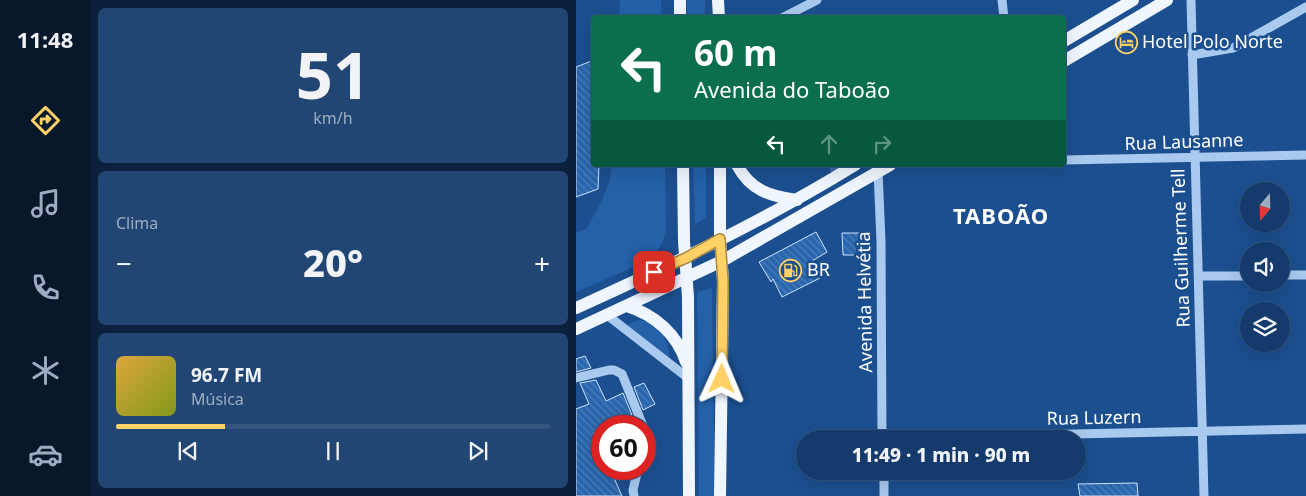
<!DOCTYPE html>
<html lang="pt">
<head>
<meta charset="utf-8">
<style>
  body { margin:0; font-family:"Noto Sans",sans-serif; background:#214673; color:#f1f3f6; height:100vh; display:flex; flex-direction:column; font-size:19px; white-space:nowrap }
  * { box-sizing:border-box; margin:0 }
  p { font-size:16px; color:#9dadc1 }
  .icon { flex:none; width:28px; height:28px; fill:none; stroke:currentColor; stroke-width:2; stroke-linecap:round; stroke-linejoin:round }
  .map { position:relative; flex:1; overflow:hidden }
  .details { display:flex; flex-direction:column; gap:8px; padding:8px; background:#0b203b; width:486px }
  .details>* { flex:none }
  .guide { position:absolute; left:15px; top:15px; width:475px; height:152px; border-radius:5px; box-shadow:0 5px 20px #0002,0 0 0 1px #33557e; background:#0b6e4f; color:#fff; overflow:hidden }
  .needle { width:32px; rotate:199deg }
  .fabs { position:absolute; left:664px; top:182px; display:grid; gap:10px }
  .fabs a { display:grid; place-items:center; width:50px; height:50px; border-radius:50%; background:#143b6b; box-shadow:0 5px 20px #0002,0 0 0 1px #33557e; font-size:25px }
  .speed { position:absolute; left:15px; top:415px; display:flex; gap:10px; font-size:25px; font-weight:700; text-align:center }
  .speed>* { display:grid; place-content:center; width:65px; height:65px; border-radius:50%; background:#143b6b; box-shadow:0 5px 20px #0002,0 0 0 1px #33557e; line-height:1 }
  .speed .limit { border:8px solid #d22; background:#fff; color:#111 }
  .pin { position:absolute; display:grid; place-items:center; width:42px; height:42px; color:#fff; margin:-21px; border-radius:10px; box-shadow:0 2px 8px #0006 }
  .me { position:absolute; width:55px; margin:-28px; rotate:1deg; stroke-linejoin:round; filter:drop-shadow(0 0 4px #0008) }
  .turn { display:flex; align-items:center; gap:18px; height:105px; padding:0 20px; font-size:22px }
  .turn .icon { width:65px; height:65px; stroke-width:2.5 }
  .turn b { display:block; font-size:35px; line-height:42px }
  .lanes { display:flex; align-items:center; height:48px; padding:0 20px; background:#0003; justify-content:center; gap:25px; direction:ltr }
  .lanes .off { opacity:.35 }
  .big { font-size:38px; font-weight:800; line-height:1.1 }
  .details .tile { flex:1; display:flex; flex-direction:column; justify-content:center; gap:8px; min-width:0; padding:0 18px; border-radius:8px; background:#214673 }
  .details .dial { align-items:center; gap:0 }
  .dial b { font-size:65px; line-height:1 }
  .song { display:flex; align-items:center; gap:15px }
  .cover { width:60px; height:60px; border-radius:8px; background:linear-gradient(135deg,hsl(40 70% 55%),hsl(70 70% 35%)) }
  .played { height:5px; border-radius:2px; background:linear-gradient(90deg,#ffd166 25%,#33557e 25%) }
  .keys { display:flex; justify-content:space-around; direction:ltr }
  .heat { display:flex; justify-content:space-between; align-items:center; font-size:28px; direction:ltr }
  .trip { position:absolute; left:220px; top:430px; width:290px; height:50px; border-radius:25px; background:#143b6b; box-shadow:0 5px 20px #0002,0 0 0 1px #33557e; font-weight:800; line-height:50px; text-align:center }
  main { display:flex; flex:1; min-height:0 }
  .menu { display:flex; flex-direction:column; width:90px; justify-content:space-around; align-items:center; background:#08182b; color:#9dadc1 }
  .menu .icon { width:35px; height:35px }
  .menu .selected { color:#ffd166 }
  .menu b { font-size:22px; color:#f1f3f6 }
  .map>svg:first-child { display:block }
  .green { fill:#2461a8 }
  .building { fill:url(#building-back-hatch); stroke:#cfe3fa }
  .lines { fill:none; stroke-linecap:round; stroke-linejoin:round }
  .minor-tunnel { stroke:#3d69a0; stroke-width:9; stroke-dasharray:9 4.5; stroke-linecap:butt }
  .minor { stroke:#a9c9ee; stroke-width:9 }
  .major { stroke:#f0f6ff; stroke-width:12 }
  .route-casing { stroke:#a68842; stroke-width:12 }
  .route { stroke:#ffd166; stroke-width:9 }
  .labels { text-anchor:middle; stroke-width:5; stroke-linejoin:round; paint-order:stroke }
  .poi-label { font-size:18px; fill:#fff; stroke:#1b4f8f; text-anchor:start }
  .street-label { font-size:18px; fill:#fff; stroke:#1b4f8f }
  .district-label { font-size:22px; font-weight:bold; letter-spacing:1px; fill:#fff; stroke:#1b4f8f }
</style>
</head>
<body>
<main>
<nav class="menu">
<b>11:48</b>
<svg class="icon selected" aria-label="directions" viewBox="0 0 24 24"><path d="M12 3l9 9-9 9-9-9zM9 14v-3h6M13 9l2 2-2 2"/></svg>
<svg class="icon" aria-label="music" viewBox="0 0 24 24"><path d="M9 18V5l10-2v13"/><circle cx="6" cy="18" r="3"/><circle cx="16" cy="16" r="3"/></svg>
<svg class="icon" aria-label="phone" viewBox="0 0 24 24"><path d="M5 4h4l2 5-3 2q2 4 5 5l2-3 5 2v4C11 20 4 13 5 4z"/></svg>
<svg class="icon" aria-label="climate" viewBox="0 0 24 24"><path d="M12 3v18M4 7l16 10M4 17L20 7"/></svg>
<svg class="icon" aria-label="car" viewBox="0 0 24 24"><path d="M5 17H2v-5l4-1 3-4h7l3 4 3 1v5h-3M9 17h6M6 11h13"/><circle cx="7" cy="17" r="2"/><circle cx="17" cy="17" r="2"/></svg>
</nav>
<section class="details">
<div class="tile dial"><b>51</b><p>km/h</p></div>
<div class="tile"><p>Clima</p>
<div class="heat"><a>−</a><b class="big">20°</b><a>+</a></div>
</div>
<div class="tile">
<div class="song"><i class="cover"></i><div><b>96.7 FM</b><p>Música</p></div></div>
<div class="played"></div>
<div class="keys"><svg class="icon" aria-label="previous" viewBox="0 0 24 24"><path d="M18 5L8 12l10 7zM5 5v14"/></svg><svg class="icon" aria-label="pause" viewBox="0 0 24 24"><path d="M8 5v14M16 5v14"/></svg><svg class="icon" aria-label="next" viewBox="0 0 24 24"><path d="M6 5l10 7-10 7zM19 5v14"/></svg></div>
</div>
</section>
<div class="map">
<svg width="730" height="496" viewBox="0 0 730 496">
  <defs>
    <pattern id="building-back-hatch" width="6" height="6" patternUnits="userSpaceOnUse" patternTransform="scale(1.25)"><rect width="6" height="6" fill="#2a66ad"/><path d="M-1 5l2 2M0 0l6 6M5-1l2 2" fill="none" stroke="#4a7db9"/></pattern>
  </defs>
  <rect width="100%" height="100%" fill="#1b4f8f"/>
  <!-- green -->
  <path class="green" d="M44,0H85V17H43Z
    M111,0H129V17H111Z
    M35,165H89L90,228C89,237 86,245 80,253C71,263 16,285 0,292V233L11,228L26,200L34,180Z
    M117,165H130V217L119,225Z
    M136,288L139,496H123L121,292Z
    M62,320C85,321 93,341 94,361L49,326Z"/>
  <!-- building -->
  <path class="building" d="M18,60V165H23L22,189L0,197V67Z
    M240,232L251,252L236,261L246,277L206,297L197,279L195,282L183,262Z
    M266,233H284L285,255H267Z
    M9,356L15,368L0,372V359Z
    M20,380L30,401L47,393L56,415L32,426H26V429L17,433L26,452V469H34L46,496H0V409L13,404L4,383Z
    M68,383L79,404L67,410L58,387Z
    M561,483L562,496H504L502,484Z"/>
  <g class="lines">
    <!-- minor-tunnel -->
    <path class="minor-tunnel" d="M257,165L262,176"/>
    <!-- minor -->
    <path class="minor" d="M426,0L428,18
      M615,0L628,496
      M206,18L241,0
      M616,55L657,48L730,7
      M488,160L730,155
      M299,165L302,171L305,241L306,439
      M705,275H730
      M622,276H672
      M31,315L112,378
      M0,378L33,370H38L46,374L67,426
      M306,438L730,429
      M308,471V496
      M58,496L57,490L62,469"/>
    <!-- major -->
    <path class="major" d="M104,0V18
      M142,0L143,18
      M488,41L557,0
      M488,61L591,0
      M107,165L108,241L112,297L113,496
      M161,165C175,191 194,196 221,200
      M51,306C79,315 101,334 110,362
      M0,308C95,265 190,220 279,165
      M0,329L146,261L314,165
      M144,496L147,281L144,239V165"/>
  </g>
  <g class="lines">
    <defs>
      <path id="route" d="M78,272L110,258L144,239L147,281L146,379"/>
    </defs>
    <!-- route casing -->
    <use href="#route" class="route-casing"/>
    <!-- route -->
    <use href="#route" class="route"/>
  </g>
  <!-- icons -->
  <defs>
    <symbol id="hotel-ring" viewBox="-11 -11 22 22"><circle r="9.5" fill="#1b4f8f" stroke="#ffd166" stroke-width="1.5"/><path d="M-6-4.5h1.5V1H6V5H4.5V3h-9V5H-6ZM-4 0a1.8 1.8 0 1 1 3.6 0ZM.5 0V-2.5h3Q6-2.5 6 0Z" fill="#ffd166"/></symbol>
    <symbol id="fuel-ring" viewBox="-11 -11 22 22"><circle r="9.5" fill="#1b4f8f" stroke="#ffd166" stroke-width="1.5"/><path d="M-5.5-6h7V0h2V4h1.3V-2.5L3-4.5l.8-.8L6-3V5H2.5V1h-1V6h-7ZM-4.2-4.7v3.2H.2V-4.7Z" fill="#ffd166"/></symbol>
  </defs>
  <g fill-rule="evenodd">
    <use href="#hotel-ring" x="538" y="30" width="25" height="25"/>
    <use href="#fuel-ring" x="202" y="258" width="25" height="25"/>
  </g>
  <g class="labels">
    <!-- poi labels -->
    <g class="poi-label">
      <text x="566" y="48">Hotel Polo Norte</text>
      <text x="231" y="276">BR</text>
    </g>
    <!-- street labels -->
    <g class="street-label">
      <text transform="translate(608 142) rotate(-2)" y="6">Rua Lausanne</text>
      <text transform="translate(605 248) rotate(-92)" y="6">Rua Guilherme Tell</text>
      <text transform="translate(289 302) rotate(-91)" y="6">Avenida Helvétia</text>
      <text transform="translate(518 418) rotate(-1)" y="6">Rua Luzern</text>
    </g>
    <!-- district labels -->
    <g class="district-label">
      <text x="425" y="224">TABOÃO</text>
    </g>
  </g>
</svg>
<div class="fabs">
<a><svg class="needle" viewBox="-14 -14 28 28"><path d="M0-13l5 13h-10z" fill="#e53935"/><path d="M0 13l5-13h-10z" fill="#9dadc1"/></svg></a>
<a><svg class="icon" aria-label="sound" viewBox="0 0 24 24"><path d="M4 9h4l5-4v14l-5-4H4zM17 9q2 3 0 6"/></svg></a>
<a><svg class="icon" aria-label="layers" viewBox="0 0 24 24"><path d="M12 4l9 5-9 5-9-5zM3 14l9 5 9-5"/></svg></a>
</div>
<div class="speed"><div class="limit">60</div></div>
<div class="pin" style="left:78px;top:272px;background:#d93025"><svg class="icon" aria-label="arrive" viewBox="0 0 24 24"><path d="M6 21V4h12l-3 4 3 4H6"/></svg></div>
<svg class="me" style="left:146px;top:379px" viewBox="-20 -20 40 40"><path d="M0-17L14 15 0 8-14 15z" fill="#ffd166" stroke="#fff" stroke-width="4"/></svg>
<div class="trip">11:49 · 1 min · 90 m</div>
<div class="guide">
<div class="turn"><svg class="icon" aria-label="left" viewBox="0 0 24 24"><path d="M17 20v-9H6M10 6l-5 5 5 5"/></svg><div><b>60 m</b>Avenida do Taboão</div></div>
<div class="lanes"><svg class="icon" aria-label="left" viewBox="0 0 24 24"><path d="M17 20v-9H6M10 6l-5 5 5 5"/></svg><svg class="icon off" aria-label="ahead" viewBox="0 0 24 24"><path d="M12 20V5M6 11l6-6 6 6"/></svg><svg class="icon off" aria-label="right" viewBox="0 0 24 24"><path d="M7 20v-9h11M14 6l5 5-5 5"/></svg></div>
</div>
</div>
</main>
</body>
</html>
